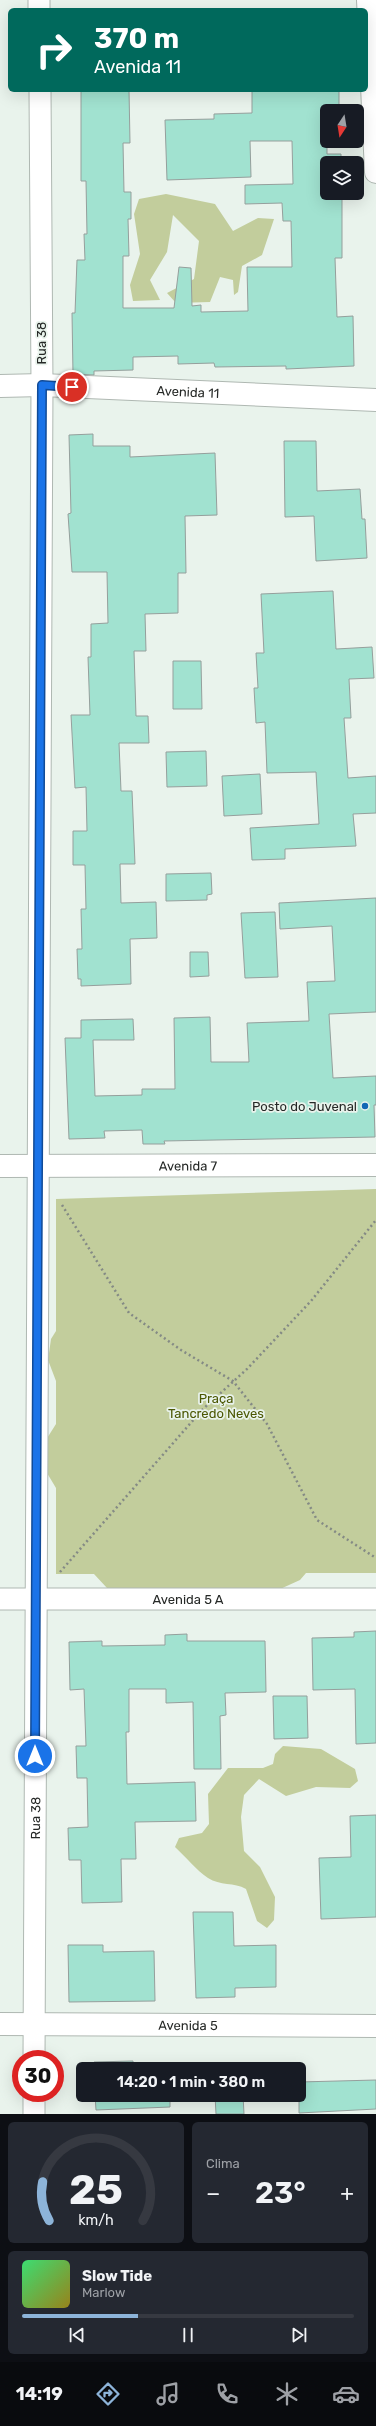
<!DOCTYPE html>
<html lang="pt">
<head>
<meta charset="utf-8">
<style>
  body { margin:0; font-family:Rubik,sans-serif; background:#242831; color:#f1f3f6; height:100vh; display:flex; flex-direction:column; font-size:15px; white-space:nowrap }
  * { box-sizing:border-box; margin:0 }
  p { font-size:13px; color:#9ea1a6 }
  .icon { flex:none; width:22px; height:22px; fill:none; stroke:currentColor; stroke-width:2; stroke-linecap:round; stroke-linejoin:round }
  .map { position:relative; height:2114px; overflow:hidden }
  .sheet { display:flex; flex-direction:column; gap:8px; padding:8px; background:#0d0f14; flex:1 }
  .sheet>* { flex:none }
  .guide { position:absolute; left:8px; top:8px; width:360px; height:84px; border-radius:6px; box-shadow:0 4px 16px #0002; background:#00695c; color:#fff; overflow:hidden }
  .needle { width:26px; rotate:192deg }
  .buttons { position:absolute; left:320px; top:104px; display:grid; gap:8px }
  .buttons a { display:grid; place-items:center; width:44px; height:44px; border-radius:6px; background:#171b24; box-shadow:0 4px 16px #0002; font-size:20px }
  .speed { position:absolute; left:12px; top:2050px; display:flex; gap:8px; font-size:20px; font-weight:700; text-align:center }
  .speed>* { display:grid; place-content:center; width:52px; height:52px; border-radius:50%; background:#171b24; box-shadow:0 4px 16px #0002; line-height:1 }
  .speed .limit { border:6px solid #d22; background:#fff; color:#111 }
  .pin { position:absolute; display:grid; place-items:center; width:34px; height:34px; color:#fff; margin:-17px; border:2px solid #fff; border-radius:50%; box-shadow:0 1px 4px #0007 }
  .me { position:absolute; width:44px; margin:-22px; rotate:0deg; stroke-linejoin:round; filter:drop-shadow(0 0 3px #0008) }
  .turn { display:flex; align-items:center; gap:14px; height:84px; padding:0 20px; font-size:18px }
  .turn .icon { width:52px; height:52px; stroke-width:2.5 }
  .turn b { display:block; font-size:28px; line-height:34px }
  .big { font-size:30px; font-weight:600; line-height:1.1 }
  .sheet .card { flex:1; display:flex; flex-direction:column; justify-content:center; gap:6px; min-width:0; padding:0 14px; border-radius:6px; background:#242831 }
  .sheet .dial { align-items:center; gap:0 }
  .dial svg { height:104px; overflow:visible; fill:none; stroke:#363941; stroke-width:7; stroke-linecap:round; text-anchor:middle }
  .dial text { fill:#f1f3f6; stroke:none }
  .song { display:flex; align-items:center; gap:12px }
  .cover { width:48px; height:48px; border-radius:6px; background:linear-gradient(135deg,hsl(140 70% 55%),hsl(50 70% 35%)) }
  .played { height:4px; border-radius:2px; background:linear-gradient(90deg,#8db4d9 35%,#363941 35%) }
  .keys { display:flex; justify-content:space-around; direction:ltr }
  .heat { display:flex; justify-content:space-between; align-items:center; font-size:22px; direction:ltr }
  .sheet .tiles { flex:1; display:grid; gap:8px; grid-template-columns:1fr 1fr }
  .card:last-child { grid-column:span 2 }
  .trip { position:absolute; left:76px; top:2062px; width:230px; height:40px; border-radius:6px; background:#171b24; box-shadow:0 4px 16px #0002; font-weight:600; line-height:40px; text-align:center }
  .dock { display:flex; height:64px; justify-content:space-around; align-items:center; background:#090b0e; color:#9ea1a6 }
  .dock .icon { width:28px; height:28px }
  .dock .selected { color:#8db4d9 }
  .dock b { font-size:18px; color:#f1f3f6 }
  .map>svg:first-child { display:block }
  .green { fill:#c2cd9c }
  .building { fill:#a1e2d0; stroke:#959f9c }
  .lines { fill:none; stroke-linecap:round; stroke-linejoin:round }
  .minor-casing { stroke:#afb8b2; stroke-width:23 }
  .tertiary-casing { stroke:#afb8b2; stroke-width:24 }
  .path { stroke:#848a85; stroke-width:2.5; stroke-dasharray:2 3; stroke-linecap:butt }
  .minor { stroke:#fff; stroke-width:21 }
  .tertiary { stroke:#fff; stroke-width:22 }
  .route-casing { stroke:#114b97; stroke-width:10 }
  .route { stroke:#1a73e8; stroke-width:7 }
  .poi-dot { fill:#1267b5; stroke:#e9f3ec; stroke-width:1.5 }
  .labels { text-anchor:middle; stroke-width:3.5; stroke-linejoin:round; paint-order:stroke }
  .street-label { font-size:13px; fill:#252826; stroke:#e9f3ec }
  .poi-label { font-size:13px; fill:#252826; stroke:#e9f3ec; text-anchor:end }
  .park-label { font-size:13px; fill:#4b5702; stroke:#e9f3ec }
</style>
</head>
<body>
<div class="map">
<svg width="376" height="2114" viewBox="0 0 376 2114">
  <rect width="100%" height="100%" fill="#e9f3ec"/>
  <!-- green -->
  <path class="green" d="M166,194L215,204L233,231L258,218L274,219L262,255L242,266L238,292L234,295L233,280L220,277L210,302L176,303L167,293L194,279L199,241L173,215L167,252L150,280L160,300L133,301L130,285L140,254L134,214L139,199Z
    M376,1189V1573H306L300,1580L278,1590L151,1598L107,1588L94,1574H56V1488L41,1463L44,1443L56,1424V1381L48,1360L51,1339L56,1331V1199Z
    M283,1746L321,1749L355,1769L358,1781L350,1788L316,1787L286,1796L259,1779L244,1795L241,1817L244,1851L260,1867L275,1897L274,1920L267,1928L257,1921L246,1889C234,1882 220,1886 208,1878C196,1870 186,1857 175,1847L179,1838L202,1833L209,1824L208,1794L228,1768H263L273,1764L275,1754Z"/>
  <!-- building -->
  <path class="building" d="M81,90H129L130,143H123L124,192H131V219H128L129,256H123V308H174L179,267L191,268L192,306L201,305V312L248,311L247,267H292L291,221H283L282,203L245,204V185L293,184L292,141H250L251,177L167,180L165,120L214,119V114L252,113V90H339V111H327V154H341V163H327V193H342V258H335L337,317L353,316L354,366L286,369V366L215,367L214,363L178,364V356L133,357V370L94,371V375L73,374L72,313H75L77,260H85L84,234H87L86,181H81Z
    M93,434V446H130V457L215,453L217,515L185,516L186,573H178V613L145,614L146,651H134L136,716H148L149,743H119L121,791H132L135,864H120L121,903L156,902L157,938L130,939L131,984L81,986V979H78L77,949H82L81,909H86L85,865H73V831H87L86,787L75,788L71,715H90L88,657H91V624L108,623L107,572H72L68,514L71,513L69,435Z
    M284,441H316L317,491L360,489L362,519H365L367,558L316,561L314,516L285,517Z
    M333,591L336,649L372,647L374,678L349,679L351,718H344L348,778L376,776V813L353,814L356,846L285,849V859L252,860L250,828L319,824L316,772L267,773L265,722L256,723L254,688H258L256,653H264L261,594Z
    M173,661H201L202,709H173Z
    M206,751L207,786L167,787L166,752Z
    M260,774L262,814L224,816L222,776Z
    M211,873L212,894L207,895V900L166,901V874Z
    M376,898V1012L329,1014L333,1078L376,1076V1105H374L375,1137L164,1141L165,1144H143L142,1130L104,1131L105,1138L69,1139L65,1038H81V1020L133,1019L134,1040H93L95,1096L142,1095V1089H175L174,1018L210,1017L211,1062H249L247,1023L309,1021L307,982L335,981L332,926L280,929L279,903Z
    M275,912L278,977L245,978L241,913Z
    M190,952H208L209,976L190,977Z
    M376,1631V1743L356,1744L355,1689L313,1690L312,1638L354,1637V1632Z
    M187,1634V1641H265L266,1692L225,1693L226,1715L220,1716L221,1769H194L193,1702L166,1703V1689H129V1732H126L127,1784L195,1782L196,1821L135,1822L136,1859H121L122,1902L82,1903L81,1860H69L68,1828L88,1827L87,1778H77L76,1746H86L84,1689L70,1690L69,1642L102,1641V1646L165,1645V1635Z
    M273,1696H307L308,1738L274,1739Z
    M376,1815V1917L321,1919L319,1858L351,1857L350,1816Z
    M193,1912H233L234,1946L276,1945V1987L235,1988V1997L196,1998Z
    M68,1945H103V1952L154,1951L155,2001L69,2002Z
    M133,2061V2066L169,2065V2069H95L94,2062Z
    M376,2080V2109L299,2113V2082Z
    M95,2095H170V2107L96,2110Z
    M215,2095H243L244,2114H216Z"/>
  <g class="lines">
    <defs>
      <g id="minor">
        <path d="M39,0V10"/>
        <path id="s1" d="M0,1599H376"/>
        <path id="s2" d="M34,2059L42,385L40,90"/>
        <path d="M34,2114V2093"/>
      </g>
      <g id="tertiary">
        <path d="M368,0L376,172"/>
        <path id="s3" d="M0,386L42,385L376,400"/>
        <path id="s4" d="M0,1166L376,1165"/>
        <path id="s5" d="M0,2024L376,2026"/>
      </g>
    </defs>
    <!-- minor casing -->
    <use href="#minor" class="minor-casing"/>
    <!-- tertiary casing -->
    <use href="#tertiary" class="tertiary-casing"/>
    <!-- path -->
    <path class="path" d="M62,1205L129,1313L181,1350L233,1381L267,1424L317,1520L376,1558
      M60,1572L203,1409L247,1369L311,1301L376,1220"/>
    <!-- minor -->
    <use href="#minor" class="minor"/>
    <!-- tertiary -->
    <use href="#tertiary" class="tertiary"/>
  </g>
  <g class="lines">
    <defs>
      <path id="route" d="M35,1756L42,385L72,387"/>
    </defs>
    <!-- route casing -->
    <use href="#route" class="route-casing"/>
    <!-- route -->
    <use href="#route" class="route"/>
  </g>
  <!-- markers -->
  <circle class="poi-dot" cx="365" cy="1106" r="4"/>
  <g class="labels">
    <!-- street labels -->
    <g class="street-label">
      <text transform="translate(41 343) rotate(-90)" y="5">Rua 38</text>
      <text dy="5" stroke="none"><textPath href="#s3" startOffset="188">Avenida 11</textPath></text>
      <text dy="5" stroke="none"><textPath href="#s4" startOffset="188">Avenida 7</textPath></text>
      <text dy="5" stroke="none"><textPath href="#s1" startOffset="188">Avenida 5 A</textPath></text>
      <text dy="5" stroke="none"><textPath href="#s2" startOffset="241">Rua 38</textPath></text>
      <text dy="5" stroke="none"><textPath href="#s5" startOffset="188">Avenida 5</textPath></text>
    </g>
    <!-- poi labels -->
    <g class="poi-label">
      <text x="357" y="1111">Posto do Juvenal</text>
    </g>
    <!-- park labels -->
    <g class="park-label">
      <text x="216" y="1403">Praça<tspan x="216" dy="15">Tancredo Neves</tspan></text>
    </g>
  </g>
</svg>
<div class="buttons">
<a><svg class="needle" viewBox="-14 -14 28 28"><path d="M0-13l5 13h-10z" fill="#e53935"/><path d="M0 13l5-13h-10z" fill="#9ea1a6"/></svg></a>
<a><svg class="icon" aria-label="layers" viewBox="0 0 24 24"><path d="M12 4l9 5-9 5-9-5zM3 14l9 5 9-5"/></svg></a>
</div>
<div class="speed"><div class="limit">30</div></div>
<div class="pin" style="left:72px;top:387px;background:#d93025"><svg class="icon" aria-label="arrive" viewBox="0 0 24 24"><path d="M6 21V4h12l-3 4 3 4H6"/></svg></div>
<svg class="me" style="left:35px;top:1756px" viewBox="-20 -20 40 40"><circle r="17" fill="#1a73e8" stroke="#fff" stroke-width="3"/><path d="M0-11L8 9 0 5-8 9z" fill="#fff"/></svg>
<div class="trip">14:20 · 1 min · 380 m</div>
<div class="guide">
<div class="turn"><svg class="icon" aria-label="right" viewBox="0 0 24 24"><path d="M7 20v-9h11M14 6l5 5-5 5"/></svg><div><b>370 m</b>Avenida 11</div></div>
</div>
</div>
<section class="sheet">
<div class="tiles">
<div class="card dial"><svg viewBox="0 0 100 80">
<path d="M14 69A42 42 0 1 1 86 69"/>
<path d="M14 69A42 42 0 0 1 9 39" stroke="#8db4d9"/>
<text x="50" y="56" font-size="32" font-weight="700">25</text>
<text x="50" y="72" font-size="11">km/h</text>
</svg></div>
<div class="card"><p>Clima</p>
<div class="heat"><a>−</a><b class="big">23°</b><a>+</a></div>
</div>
<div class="card">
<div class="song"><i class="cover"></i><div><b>Slow Tide</b><p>Marlow</p></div></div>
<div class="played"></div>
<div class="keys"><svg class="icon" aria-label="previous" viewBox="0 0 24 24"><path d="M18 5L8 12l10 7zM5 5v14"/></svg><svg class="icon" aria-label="pause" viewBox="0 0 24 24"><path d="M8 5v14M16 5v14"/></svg><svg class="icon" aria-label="next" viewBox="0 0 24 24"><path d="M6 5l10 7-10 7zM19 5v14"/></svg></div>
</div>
</div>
</section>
<nav class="dock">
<b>14:19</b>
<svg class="icon selected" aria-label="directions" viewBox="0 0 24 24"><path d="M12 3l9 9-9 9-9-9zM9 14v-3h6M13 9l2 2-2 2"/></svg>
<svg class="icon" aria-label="music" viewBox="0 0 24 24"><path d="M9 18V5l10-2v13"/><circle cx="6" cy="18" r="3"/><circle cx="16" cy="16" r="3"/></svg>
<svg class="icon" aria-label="phone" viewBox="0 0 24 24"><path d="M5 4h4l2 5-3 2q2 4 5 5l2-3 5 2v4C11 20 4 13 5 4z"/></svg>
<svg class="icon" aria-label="climate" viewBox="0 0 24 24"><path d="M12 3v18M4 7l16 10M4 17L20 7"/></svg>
<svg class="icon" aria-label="car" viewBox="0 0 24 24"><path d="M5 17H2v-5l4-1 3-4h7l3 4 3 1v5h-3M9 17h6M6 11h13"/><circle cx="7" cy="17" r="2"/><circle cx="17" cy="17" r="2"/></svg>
</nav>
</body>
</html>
